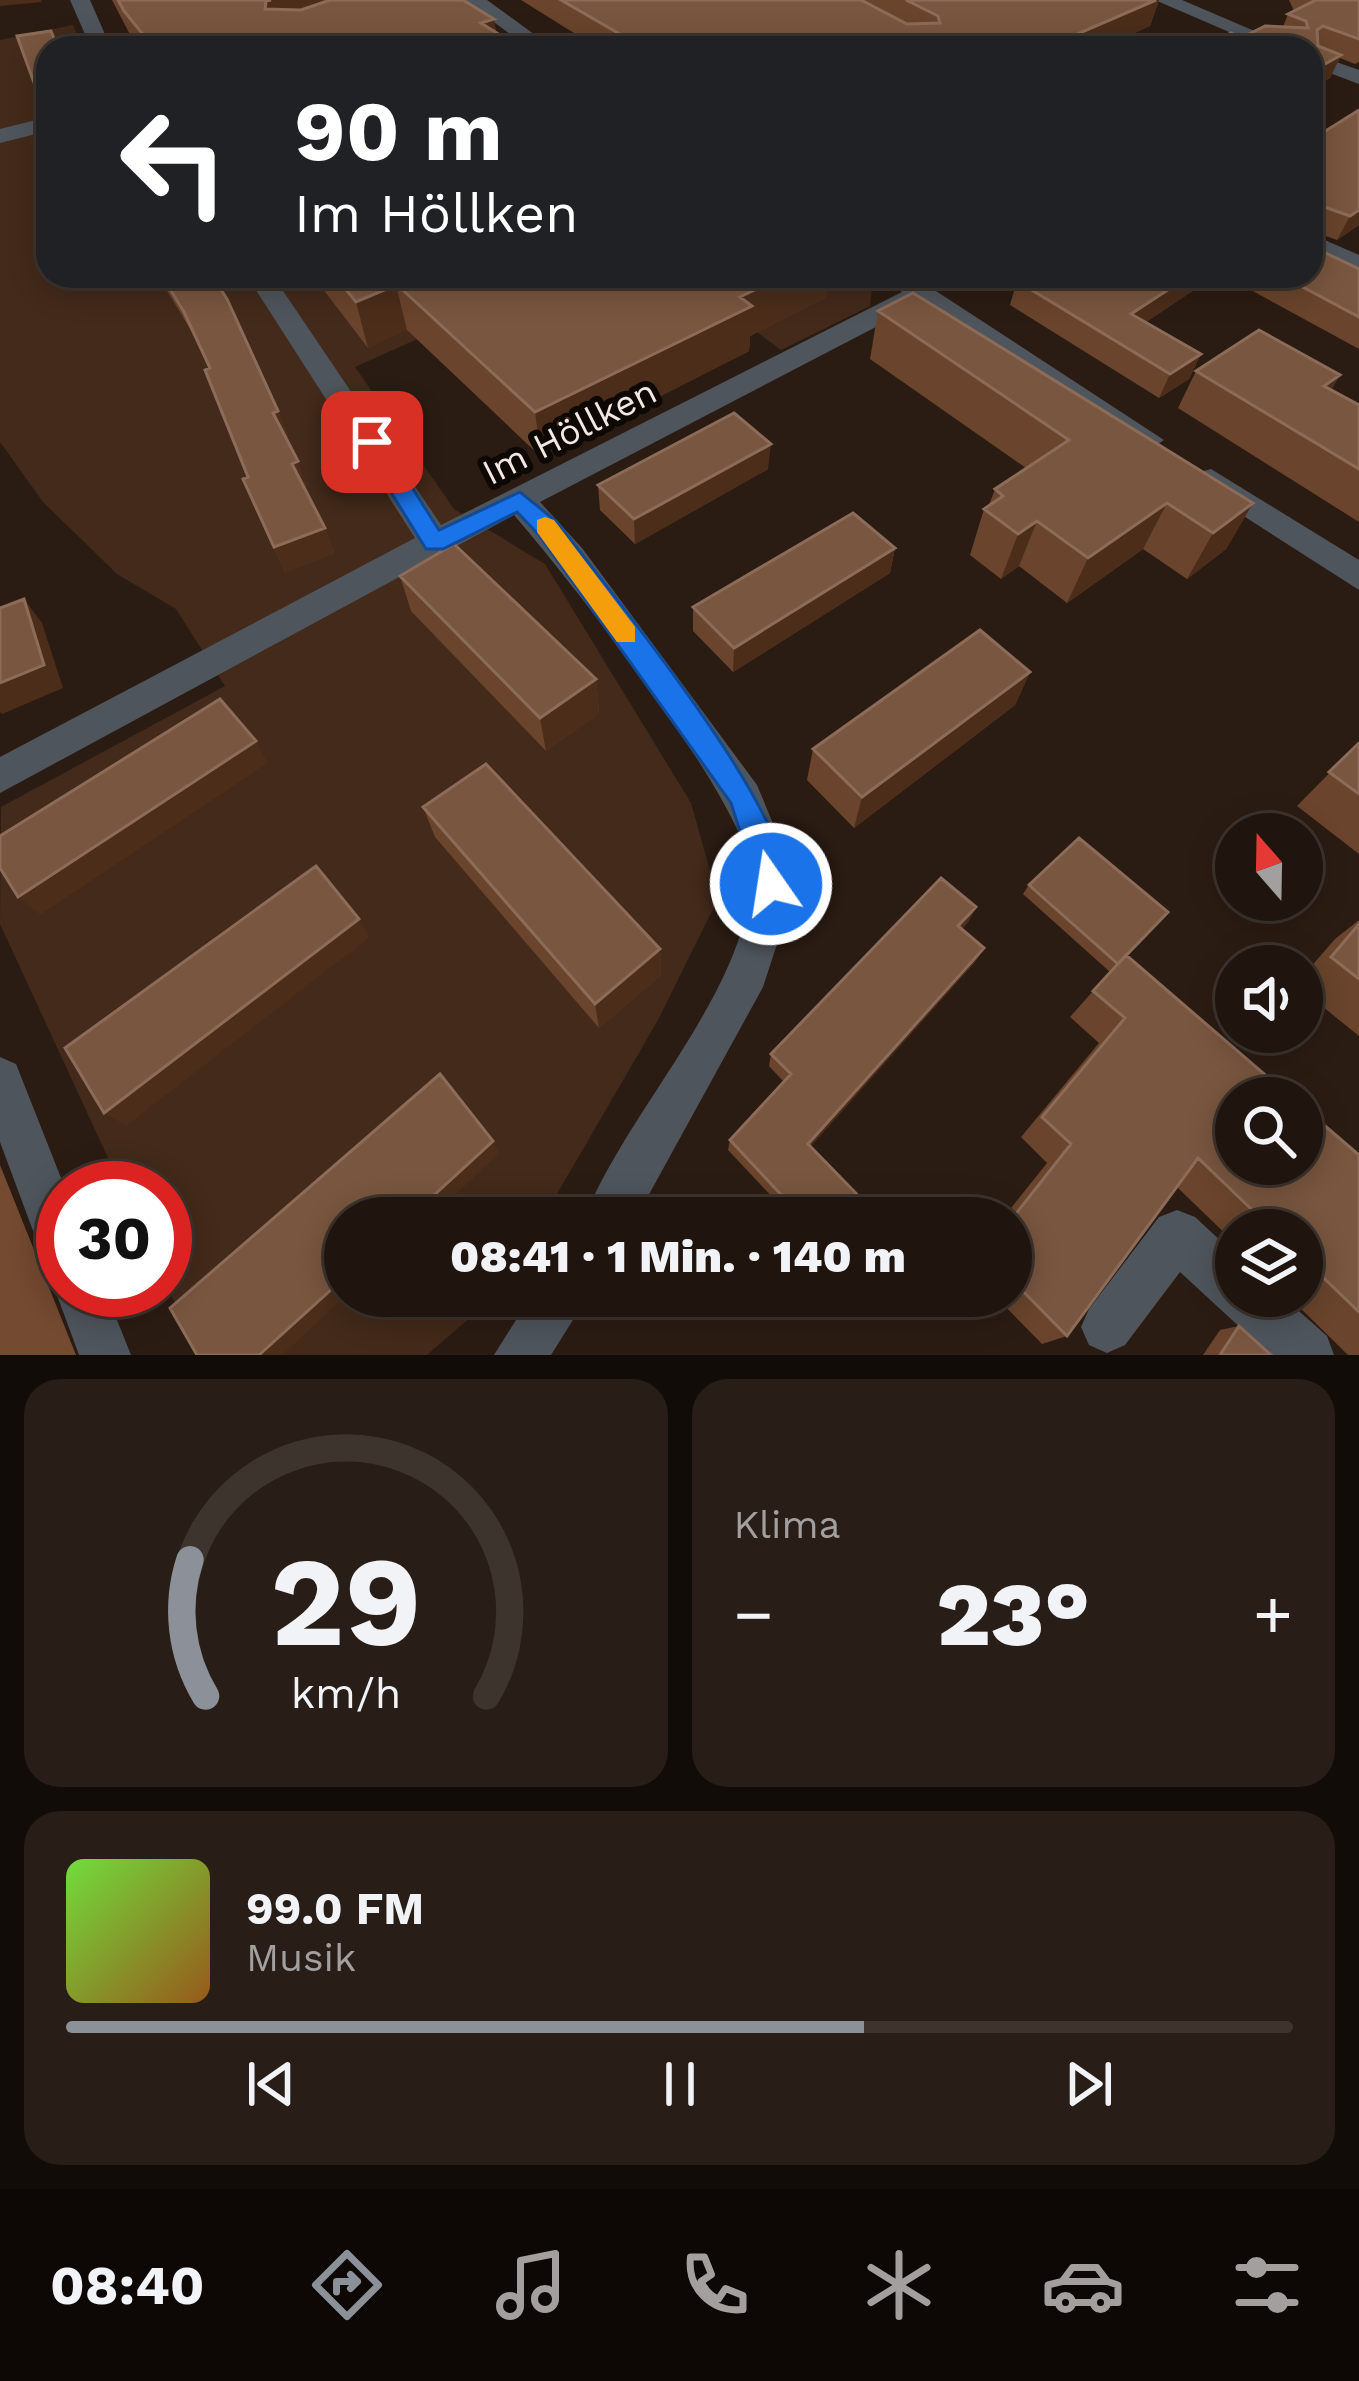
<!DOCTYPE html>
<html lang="de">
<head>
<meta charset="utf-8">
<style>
  body { margin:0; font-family:"Work Sans",sans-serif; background:#281e17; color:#f1f3f6; height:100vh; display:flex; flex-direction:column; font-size:45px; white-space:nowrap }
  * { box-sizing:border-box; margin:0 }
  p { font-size:39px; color:#a29f9e }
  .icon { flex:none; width:66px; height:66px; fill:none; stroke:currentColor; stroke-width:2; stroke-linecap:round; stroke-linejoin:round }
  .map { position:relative; height:1355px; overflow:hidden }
  .panel { display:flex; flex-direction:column; gap:24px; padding:24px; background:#120c08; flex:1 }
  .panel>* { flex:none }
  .hud { position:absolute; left:36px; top:36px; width:1287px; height:252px; border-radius:36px; box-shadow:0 6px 30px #0003,0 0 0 3px #3d342e; background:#202124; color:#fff; overflow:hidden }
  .needle { width:78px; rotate:340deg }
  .tools { position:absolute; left:1215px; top:813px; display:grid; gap:24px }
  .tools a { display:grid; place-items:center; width:108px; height:108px; border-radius:50%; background:#20150e; box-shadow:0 6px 30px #0003,0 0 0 3px #3d342e; font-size:60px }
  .speed { position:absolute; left:36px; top:1161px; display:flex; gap:24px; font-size:60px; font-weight:700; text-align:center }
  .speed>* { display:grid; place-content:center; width:156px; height:156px; border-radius:50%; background:#20150e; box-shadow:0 6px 30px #0003,0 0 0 3px #3d342e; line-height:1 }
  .speed .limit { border:18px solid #d22; background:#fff; color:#111 }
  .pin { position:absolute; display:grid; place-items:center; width:102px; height:102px; color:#fff; margin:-51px; border-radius:24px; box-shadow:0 6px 18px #0006 }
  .me { position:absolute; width:132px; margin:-66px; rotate:347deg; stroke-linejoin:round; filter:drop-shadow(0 0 9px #0008) }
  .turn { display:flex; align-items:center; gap:42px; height:252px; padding:0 60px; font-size:54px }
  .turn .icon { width:156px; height:156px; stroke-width:2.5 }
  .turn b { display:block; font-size:84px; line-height:102px }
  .big { font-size:90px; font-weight:800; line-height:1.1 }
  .panel .card { flex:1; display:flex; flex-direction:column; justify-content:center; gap:18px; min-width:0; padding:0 42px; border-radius:36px; background:#281e17 }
  .panel .dial { align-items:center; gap:0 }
  .dial svg { height:312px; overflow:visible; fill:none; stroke:#3d342e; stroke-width:7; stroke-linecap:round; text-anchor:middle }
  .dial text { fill:#f1f3f6; stroke:none }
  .song { display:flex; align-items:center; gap:36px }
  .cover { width:144px; height:144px; border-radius:18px; background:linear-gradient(135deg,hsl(100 70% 55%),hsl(30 70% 35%)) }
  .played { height:12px; border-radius:6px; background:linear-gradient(90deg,#8c9099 65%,#3d342e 65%) }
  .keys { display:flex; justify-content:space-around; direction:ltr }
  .heat { display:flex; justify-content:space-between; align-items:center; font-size:66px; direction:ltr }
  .panel .tiles { flex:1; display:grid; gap:24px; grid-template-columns:1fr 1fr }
  .card:last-child { grid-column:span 2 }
  .trip { position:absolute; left:324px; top:1197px; width:708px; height:120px; border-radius:60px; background:#20150e; box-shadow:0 6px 30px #0003,0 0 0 3px #3d342e; font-weight:800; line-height:120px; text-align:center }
  .tabs { display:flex; height:192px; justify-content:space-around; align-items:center; background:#0d0806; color:#a29f9e }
  .tabs .icon { width:84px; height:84px }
  .tabs .selected { color:#8c9099 }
  .tabs b { font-size:54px; color:#f1f3f6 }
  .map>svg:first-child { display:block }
  .green { fill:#432a1a }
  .forest { fill:#744a30 }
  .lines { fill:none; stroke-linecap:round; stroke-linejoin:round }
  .minor { fill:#4f555c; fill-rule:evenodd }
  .wall { fill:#6a442c }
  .shaded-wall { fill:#4b2d1a }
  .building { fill:#79563f; stroke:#8c6c58; stroke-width:3 }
  .route { fill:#1a73e8; stroke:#114b97; stroke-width:3 }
  .slow { fill:#f59e0b }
  .labels { text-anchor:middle; stroke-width:12; stroke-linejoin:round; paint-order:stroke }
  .street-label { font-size:36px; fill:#f2e7e1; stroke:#0e0805 }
</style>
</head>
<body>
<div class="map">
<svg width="1359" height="1355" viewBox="0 0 1359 1355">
  <rect width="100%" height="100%" fill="#2b1c13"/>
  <!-- green -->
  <path class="green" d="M73,25L83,48H48V276H558L355,367L454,509L545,564L691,803L718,899L658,1020L543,1218H345V1296H495L427,1355H199L165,1282V1188H122L0,924L1,807L225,686L176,609L117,574L43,502L0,442V40Z
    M682,276H852L872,289L870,306L781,350Z"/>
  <!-- forest -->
  <path class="forest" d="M0,1165L76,1355H0Z"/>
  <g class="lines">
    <!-- minor -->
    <path class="minor" d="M70,0H90L111,48H91Z
      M464,0H487L553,48H529Z
      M1155,0H1182L1294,48H1266Z
      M1311,53L1359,70V84L1311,66Z
      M48,117V131L0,143V129Z
      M1311,234L1359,255V273L1311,252Z
      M247,276H273L441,525L902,292L882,276H913L1164,440L1149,450L1138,447L920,304L540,502L582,548L757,785L789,862L791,901L763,987L636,1218H584C622,1128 691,1052 730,962C742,933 754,897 749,864C738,793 567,576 514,515L0,793V757L415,538Z
      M1211,469L1359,560V590L1200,488L1195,480L1200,472Z
      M0,1057L16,1064L65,1188L63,1270L45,1263L0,1142Z
      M1177,1210L1195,1217L1236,1255V1296H1282L1327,1336L1334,1355H1270L1180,1272L1125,1345L1107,1353L1089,1345L1081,1327L1089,1309L1159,1217Z
      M63,1272V1290H105L131,1355H79L55,1290Z
      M531,1296H588L551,1355H494Z"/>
  </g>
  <!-- wall -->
  <path class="wall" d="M112,0H463L494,19L496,33L501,48H137Z
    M521,0H1159L1150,26L1101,48H598Z
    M1289,0H1359V62L1355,64L1340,58L1330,78L1311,89V48L1241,38L1283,27L1288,14L1294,11Z
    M1311,140L1359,225L1337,240L1323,235L1316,248L1359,269V349L1225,276H1311Z
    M158,276H212L278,411L288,437H286L307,487L304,488L325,528L334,553L285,572L243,479L248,477L209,368L195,337Z
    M313,276H389L390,278L826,297L750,336L749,351L541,457L406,329L368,348Z
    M1215,276L1146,322L1201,354L1189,379L1159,398L1010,305L1017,281Z
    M878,311L1253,503L1226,549L1187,579L1143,549L1067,603L1019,566L1001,579L970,555L984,509L989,505L995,489L1026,468L870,359Z
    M1196,371L1340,375L1331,390L1359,405V522L1178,408Z
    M768,469L635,544L600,510L598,485Z
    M895,548L890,573L733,672L693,631V607Z
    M400,576L596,679L599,713L546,751L411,611Z
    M1030,672L1015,705L854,828L807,780L813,749Z
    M1359,743V854L1297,806Z
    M423,807L660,949L661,975L599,1028L435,837Z
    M1029,885L1126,956L1359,1155V1355H1348L1288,1296H1302V1230H1236V1244L1177,1187L1067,1336L1042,1344L995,1296H1011V1218H1003L1047,1163L1021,1137L1099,1043L1070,1017L1110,972L1023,894Z
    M976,907L968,922L962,929L984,948L975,962L810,1146L880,1218H792L728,1150L730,1140L784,1082L769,1066L771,1054Z
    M1359,920V1036L1302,990V977L1335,939Z
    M1239,1326L1271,1355H1203L1220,1330Z"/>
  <!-- shaded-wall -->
  <path class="shaded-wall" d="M0,0H41L42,2L0,6Z
    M271,0H403L278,48L265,9L266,1Z
    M1156,0H1159L1150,26L1101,48H1045Z
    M494,19L497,36L500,35L501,48H456L481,23Z
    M1341,55L1330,78L1311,89V72Z
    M1359,210V225L1337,240L1350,216Z
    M1324,233L1311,258V242Z
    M783,276H828L826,297L750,336L749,351L541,457L535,412L740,297Z
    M1189,276H1215L1122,338L1131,314Z
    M396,285L407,330L368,348L356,302Z
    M1201,354L1189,379L1159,398L1170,374Z
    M1340,375L1317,412L1324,386Z
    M278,411L288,437L283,438L273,413Z
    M771,444L768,469L635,544L634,519Z
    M298,461L307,487L302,489L292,464Z
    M1167,503L1143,549L1067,603L1088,558Z
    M1253,503L1226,549L1187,579L1213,533Z
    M1037,521L1019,566L1001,579L1018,534Z
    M325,528L334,553L285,572L274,547Z
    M895,548L890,573L733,672L734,648Z
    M24,599L42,623L63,688L2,714L0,712V683Z
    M1030,672L1015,705L854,828L862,797Z
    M596,679L599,713L546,751L540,718Z
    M256,741L268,763L40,915L18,897Z
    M976,907L968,922L951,941L958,926Z
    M359,919L370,937L126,1126L104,1113Z
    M984,948L975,962L804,1154L808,1144Z
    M660,949L661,975L599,1028L595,1004Z
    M493,1141L500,1153L430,1218H409Z
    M345,1277L346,1296L282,1355H259Z"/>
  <!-- building -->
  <path class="building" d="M118,0H271L266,1L265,9L301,10L330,0H463L494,19L481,23L500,35L456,48H154L124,11Z
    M561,0H861L907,24L940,23L938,16L906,0H1156L1045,48H644Z
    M1316,0H1359V39L1323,26L1317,30L1318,46L1341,55L1311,72V48H1201L1231,33L1241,38L1265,26L1308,28L1306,21L1288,14Z
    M51,31L58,48H48V121L17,36Z
    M1359,110V210L1350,216L1322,206L1319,228L1324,233L1311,242V140Z
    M1311,246L1359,269V317L1282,276H1311Z
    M162,276H212L227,299L278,411L273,413L298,461L292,464L325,528L274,547L243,479L248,477L205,370L210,368L184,312Z
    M335,276H389L390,278L394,276H783L740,297L752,306L535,412L393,281L396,285L356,302Z
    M1027,276H1189L1131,314L1201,354L1170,374L1017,281Z
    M913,293L1253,503L1213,533L1167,503L1088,558L1037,521L1018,534L984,509L1003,496L995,489L1069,440L878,311Z
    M1259,330L1340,375L1324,386L1359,405V469L1196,371Z
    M734,413L771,444L634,519L598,485Z
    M853,513L895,548L734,648L693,607Z
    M454,544L596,679L540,718L400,576Z
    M24,599L44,665L0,683V608Z
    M980,630L1030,672L862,797L813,749Z
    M220,699L256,741L18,897L0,868V836Z
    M1359,743V794L1329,772Z
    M486,764L660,949L595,1004L423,807Z
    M1079,838L1168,912L1118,964L1029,885Z
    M316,866L359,919L104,1113L65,1048Z
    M941,878L976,907L958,926L984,948L808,1144L880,1218H803L730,1140L791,1074L771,1054Z
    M1359,924V979L1331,957Z
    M1126,955L1292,1098H1236V1164H1302V1106L1359,1155V1312L1302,1257V1230H1273L1198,1158L1067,1336L1011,1279V1220L1071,1144L1042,1117L1125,1018L1093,991Z
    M440,1074L493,1141L409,1218H345V1277L259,1355H197L170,1308Z
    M1239,1326L1271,1355H1220Z"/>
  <!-- route -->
  <path class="route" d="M372,435L380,437L439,530L520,492L557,522C601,582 810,831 782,894L771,898L760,894L731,803L539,535L517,512L443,549H426L360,442Z"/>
  <!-- slow -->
  <path class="slow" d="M545,517L554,520L635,627V642H617L537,532V520Z"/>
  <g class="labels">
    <!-- street labels -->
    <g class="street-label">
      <text transform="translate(569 431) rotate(-27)" y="13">Im Höllken</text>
    </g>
  </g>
</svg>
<div class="tools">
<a><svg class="needle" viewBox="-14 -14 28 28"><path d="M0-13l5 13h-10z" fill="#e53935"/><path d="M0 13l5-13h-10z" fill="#a29f9e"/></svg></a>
<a><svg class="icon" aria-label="sound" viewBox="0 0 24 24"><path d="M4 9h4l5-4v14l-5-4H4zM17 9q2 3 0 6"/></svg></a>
<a><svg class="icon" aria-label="search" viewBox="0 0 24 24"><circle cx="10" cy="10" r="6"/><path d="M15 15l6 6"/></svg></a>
<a><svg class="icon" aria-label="layers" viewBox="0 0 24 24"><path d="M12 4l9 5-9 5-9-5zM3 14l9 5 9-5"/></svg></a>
</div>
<div class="speed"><div class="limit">30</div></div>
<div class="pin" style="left:372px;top:442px;background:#d93025"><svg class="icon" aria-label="arrive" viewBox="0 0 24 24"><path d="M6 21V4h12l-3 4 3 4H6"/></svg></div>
<svg class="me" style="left:771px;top:884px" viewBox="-20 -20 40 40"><circle r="17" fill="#1a73e8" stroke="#fff" stroke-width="3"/><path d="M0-11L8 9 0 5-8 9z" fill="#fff"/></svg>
<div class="trip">08:41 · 1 Min. · 140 m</div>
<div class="hud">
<div class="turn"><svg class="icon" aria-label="left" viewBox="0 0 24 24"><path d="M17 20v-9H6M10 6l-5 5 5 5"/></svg><div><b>90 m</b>Im Höllken</div></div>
</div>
</div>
<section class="panel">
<div class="tiles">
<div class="card dial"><svg viewBox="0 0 100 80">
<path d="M14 69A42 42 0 1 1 86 69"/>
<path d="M14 69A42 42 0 0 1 10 34" stroke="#8c9099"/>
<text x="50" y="56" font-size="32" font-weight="700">29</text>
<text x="50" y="72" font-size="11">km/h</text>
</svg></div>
<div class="card"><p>Klima</p>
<div class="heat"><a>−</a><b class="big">23°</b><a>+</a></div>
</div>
<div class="card">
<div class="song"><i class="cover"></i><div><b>99.0 FM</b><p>Musik</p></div></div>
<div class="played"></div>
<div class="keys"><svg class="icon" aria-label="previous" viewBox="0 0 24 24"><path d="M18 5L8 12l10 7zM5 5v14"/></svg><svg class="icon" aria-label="pause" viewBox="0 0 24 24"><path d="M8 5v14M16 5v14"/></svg><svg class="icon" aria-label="next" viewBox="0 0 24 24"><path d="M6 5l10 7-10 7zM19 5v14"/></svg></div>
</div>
</div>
</section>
<nav class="tabs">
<b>08:40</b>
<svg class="icon selected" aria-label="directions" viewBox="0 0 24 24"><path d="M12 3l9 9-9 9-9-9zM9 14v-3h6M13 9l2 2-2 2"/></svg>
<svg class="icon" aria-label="music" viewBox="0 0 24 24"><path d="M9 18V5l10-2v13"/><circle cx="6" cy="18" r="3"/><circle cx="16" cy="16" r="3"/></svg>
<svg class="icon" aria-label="phone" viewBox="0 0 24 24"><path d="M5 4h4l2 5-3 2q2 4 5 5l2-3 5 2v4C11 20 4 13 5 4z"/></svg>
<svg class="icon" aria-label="climate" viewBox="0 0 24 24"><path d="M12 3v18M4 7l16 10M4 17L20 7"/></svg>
<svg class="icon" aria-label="car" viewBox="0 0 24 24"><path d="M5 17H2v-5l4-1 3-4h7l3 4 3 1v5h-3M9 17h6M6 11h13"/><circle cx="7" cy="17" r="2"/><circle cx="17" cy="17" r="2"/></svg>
<svg class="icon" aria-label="filters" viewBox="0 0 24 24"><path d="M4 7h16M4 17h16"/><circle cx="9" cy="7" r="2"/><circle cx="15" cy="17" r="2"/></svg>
</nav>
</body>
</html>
